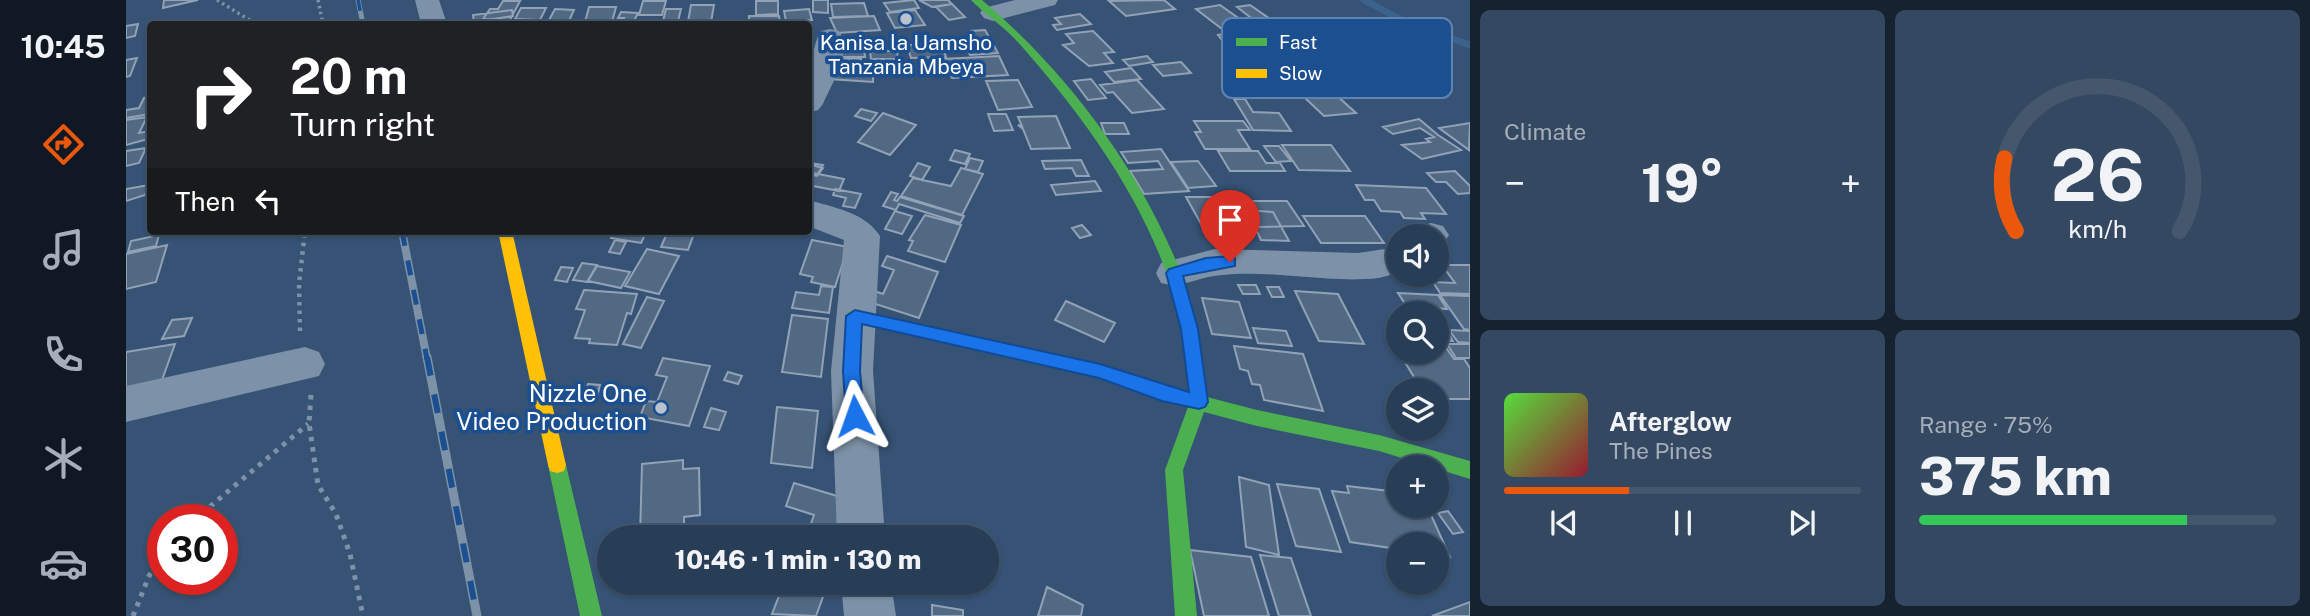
<!DOCTYPE html>
<html lang="en">
<head>
<meta charset="utf-8">
<style>
  body { margin:0; font-family:"Public Sans",sans-serif; background:#344961; color:#f1f3f6; height:100vh; display:flex; flex-direction:column; font-size:26px; white-space:nowrap }
  * { box-sizing:border-box; margin:0 }
  p { font-size:23px; color:#a5aeba }
  .icon { flex:none; width:38px; height:38px; fill:none; stroke:currentColor; stroke-width:2; stroke-linecap:round; stroke-linejoin:round }
  .map { position:relative; flex:1; overflow:hidden }
  .drawer { display:flex; flex-direction:column; gap:10px; padding:10px; background:#162230; width:840px }
  .drawer>* { flex:none }
  .top-card { position:absolute; left:21px; top:21px; width:665px; height:214px; border-radius:7px; box-shadow:0 2px 5px #0004,0 0 0 2px #44576d; background:#202124; color:#fff; overflow:hidden }
  .tools { position:absolute; left:1260px; top:224px; display:grid; gap:14px }
  .tools a { display:grid; place-items:center; width:63px; height:63px; border-radius:50%; background:#283e57; box-shadow:0 2px 5px #0004,0 0 0 2px #44576d; font-size:35px }
  .speed { position:absolute; left:21px; top:504px; display:flex; gap:14px; font-size:35px; font-weight:700; text-align:center }
  .speed>* { display:grid; place-content:center; width:91px; height:91px; border-radius:50%; background:#283e57; box-shadow:0 2px 5px #0004,0 0 0 2px #44576d; line-height:1 }
  .speed .limit { border:10px solid #d22; background:#fff; color:#111 }
  .pin { position:absolute; display:grid; place-items:center; width:60px; height:60px; color:#fff; margin:-72px -30px; border-radius:50% 50% 50% 0; rotate:-45deg; box-shadow:0 0 7px #0007 }
  .pin .icon { rotate:45deg }
  .me { position:absolute; width:77px; margin:-38px; rotate:356deg; stroke-linejoin:round; filter:drop-shadow(0 0 5px #0008) }
  .turn { display:flex; align-items:center; gap:24px; height:147px; padding:0 28px; font-size:32px }
  .turn .icon { width:91px; height:91px; stroke-width:2.5 }
  .turn b { display:block; font-size:49px; line-height:60px }
  .then { display:flex; align-items:center; height:66px; padding:0 28px; background:#0003; gap:14px; font-size:26px }
  .big { font-size:52px; font-weight:800; line-height:1.1 }
  .drawer .widget { flex:1; display:flex; flex-direction:column; justify-content:center; gap:10px; min-width:0; padding:0 24px; border-radius:10px; background:#344961 }
  .drawer .dial { align-items:center; gap:0 }
  .dial svg { height:182px; overflow:visible; fill:none; stroke:#44576d; stroke-width:7; stroke-linecap:round; text-anchor:middle }
  .dial text { fill:#f1f3f6; stroke:none }
  .song { display:flex; align-items:center; gap:21px }
  .cover { width:84px; height:84px; border-radius:10px; background:linear-gradient(135deg,hsl(110 70% 55%),hsl(350 70% 35%)) }
  .played { height:7px; border-radius:4px; background:linear-gradient(90deg,#ea580c 35%,#44576d 35%) }
  .keys { display:flex; justify-content:space-around; direction:ltr }
  .heat { display:flex; justify-content:space-between; align-items:center; font-size:38px; direction:ltr }
  .charge { height:10px; border-radius:5px; background:linear-gradient(90deg,#34c759 75%,#44576d 0) }
  .drawer .tiles { flex:1; display:grid; gap:10px; grid-template-columns:repeat(2,1fr) }
  .trip { position:absolute; left:471px; top:525px; width:402px; height:70px; border-radius:35px; background:#283e57; box-shadow:0 2px 5px #0004,0 0 0 2px #44576d; font-weight:800; line-height:70px; text-align:center }
  main { display:flex; flex:1; min-height:0 }
  .dock { display:flex; flex-direction:column; width:126px; justify-content:space-around; align-items:center; background:#101923; color:#a5aeba }
  .dock .icon { width:49px; height:49px }
  .dock .active { color:#ea580c }
  .dock b { font-size:32px; color:#f1f3f6 }
  .map>svg:first-child { display:block }
  .lines { fill:none; stroke-linecap:round; stroke-linejoin:round }
  .stream { stroke:#3b618d; stroke-width:7 }
  .building { fill:#526984; stroke:#92a2b6; stroke-width:2 }
  .path-far2 { stroke:#7d92a8; stroke-width:3.5; stroke-dasharray:2.5 3.5; stroke-linecap:butt }
  .path-far1 { stroke:#7d92a8; stroke-width:4.5; stroke-dasharray:3.5 5; stroke-linecap:butt }
  .path { stroke:#7d92a8; stroke-width:5; stroke-dasharray:4.5 6; stroke-linecap:butt }
  .street { fill:#7d92a8; fill-rule:evenodd }
  .fast { fill:#4caf50; fill-rule:evenodd }
  .slow { fill:#ffc107; fill-rule:evenodd }
  .rail-far2-casing { stroke:#7e92a7; stroke-width:5 }
  .rail-far1-casing { stroke:#7e92a7; stroke-width:8 }
  .rail-casing { stroke:#7e92a7; stroke-width:9 }
  .rail-far2 { stroke:#1b4f8f; stroke-width:3.5; stroke-dasharray:11; stroke-linecap:butt }
  .rail-far1 { stroke:#1b4f8f; stroke-width:5; stroke-dasharray:15; stroke-linecap:butt }
  .rail { stroke:#1b4f8f; stroke-width:6; stroke-dasharray:19; stroke-linecap:butt }
  .route { fill:#1a73e8; stroke:#114b97; stroke-width:2 }
  .poi-dot { fill:#b9c2ce; stroke:#1b4f8f; stroke-width:2.5 }
  .labels { text-anchor:middle; stroke-width:7; stroke-linejoin:round; paint-order:stroke }
  .far-poi-label { font-size:21px; fill:#fff; stroke:#1b4f8f }
  .poi-label { font-size:24px; fill:#fff; stroke:#1b4f8f; text-anchor:end }
  .key { fill:#1b4f8f; stroke:#5f84b1; stroke-width:2 }
  .key-label { font-size:19px; fill:#fff }
</style>
</head>
<body>
<main>
<nav class="dock">
<b>10:45</b>
<svg class="icon active" aria-label="directions" viewBox="0 0 24 24"><path d="M12 3l9 9-9 9-9-9zM9 14v-3h6M13 9l2 2-2 2"/></svg>
<svg class="icon" aria-label="music" viewBox="0 0 24 24"><path d="M9 18V5l10-2v13"/><circle cx="6" cy="18" r="3"/><circle cx="16" cy="16" r="3"/></svg>
<svg class="icon" aria-label="phone" viewBox="0 0 24 24"><path d="M5 4h4l2 5-3 2q2 4 5 5l2-3 5 2v4C11 20 4 13 5 4z"/></svg>
<svg class="icon" aria-label="climate" viewBox="0 0 24 24"><path d="M12 3v18M4 7l16 10M4 17L20 7"/></svg>
<svg class="icon" aria-label="car" viewBox="0 0 24 24"><path d="M5 17H2v-5l4-1 3-4h7l3 4 3 1v5h-3M9 17h6M6 11h13"/><circle cx="7" cy="17" r="2"/><circle cx="17" cy="17" r="2"/></svg>
</nav>
<div class="map">
<svg width="1344" height="616" viewBox="0 0 1344 616">
  <rect width="100%" height="100%" fill="#365274"/>
  <g class="lines">
    <!-- stream -->
    <path class="stream" d="M1238,0L1283,24L1344,45"/>
  </g>
  <!-- building -->
  <path class="building" d="M38,0H72L37,8Z
    M687,0H702V13L687,12Z
    M788,0L793,8L764,12L758,3Z
    M793,0H822L826,4L806,7Z
    M1038,0L1049,9L1000,16L983,1Z
    M377,1H394L384,20L357,19L364,9H372Z
    M517,1H540L536,15H513Z
    M630,1H652V14L630,15Z
    M738,3L742,16L707,17L705,4Z
    M826,4L839,17L823,20L810,7Z
    M565,5H588L585,22H562Z
    M1094,5L1118,22L1129,21L1111,7L1124,5L1153,25L1133,29L1121,25L1096,29L1070,9Z
    M463,7H490L486,22H459Z
    M395,8H420L414,20L389,19Z
    M429,9L448,10L443,21L423,20Z
    M540,9H555L552,21H537Z
    M683,9L686,20L660,21L658,11Z
    M386,10L387,16L348,22L347,15Z
    M789,10L799,25L769,28L761,13Z
    M495,12L512,13L507,23H496L498,18H492Z
    M954,14L965,24L931,30L927,25L935,24L929,18Z
    M623,16H653L654,23L623,22Z
    M748,16L754,30L711,33L704,18Z
    M351,20H389L387,24H349Z
    M12,24L9,36L0,38V26Z
    M1127,29L1134,36L1147,35L1159,47L1104,50L1092,35Z
    M859,30L872,53L844,55L838,44L852,43L845,31Z
    M967,31L988,52L978,53L987,63L963,66L937,45L948,43L940,34Z
    M711,41H737L739,57H713Z
    M816,44L820,57L785,58L781,45Z
    M744,51H771L772,59H745Z
    M873,56L882,75L826,78L818,59Z
    M1021,56L1027,62L1003,66L997,60Z
    M11,58L4,76L0,77V60Z
    M706,58L735,59V72H747V82L703,79Z
    M1055,62L1065,73L1037,76L1027,65Z
    M1005,68L1015,79L988,82L979,72Z
    M965,79L980,98L962,100L948,81Z
    M892,80L906,107L872,110L860,81Z
    M1011,80L1038,109L1006,113L987,92L981,93L974,85Z
    M1208,93L1230,113L1198,116L1177,96Z
    M24,97V114L0,118V110L13,108L18,98Z
    M1108,99H1119L1127,112L1153,113L1165,131L1127,130Z
    M735,109L751,113L745,121L729,116Z
    M757,113L790,125L764,155L732,142Z
    M862,114H880L887,130L868,131Z
    M930,116L944,148L905,149L897,129L892,125L896,126L892,117Z
    M21,117L13,133L24,131L22,139L0,145V120Z
    M1293,119L1312,135L1335,150L1296,159L1276,145L1304,142L1300,139L1308,137L1294,128L1267,134L1257,127Z
    M1068,121H1117L1124,130H1112L1124,149H1079L1069,132H1075Z
    M975,123H998L1003,134H979Z
    M1344,123L1343,150L1313,128Z
    M1156,145H1205L1224,171L1173,170Z
    M1138,146H1153L1165,161L1150,162Z
    M20,148L13,163L0,166V151Z
    M1035,149L1063,191L1018,194L1004,171L1037,169L1032,161L1002,163L995,152Z
    M829,150L844,154L839,164L824,160Z
    M1092,151H1132L1140,163H1154L1159,171H1104Z
    M844,158L857,161L852,172L839,169Z
    M955,160L963,176H950L946,168L919,169L916,161Z
    M1072,161L1090,186L1062,188L1045,162Z
    M683,163L697,165L692,174L682,172Z
    M792,163L804,167L796,180L784,176Z
    M682,164L697,168L691,176L682,174Z
    M835,168L857,174L836,215L775,196L787,178L825,186Z
    M1329,171L1344,186V193L1332,194L1320,182H1310L1301,173Z
    M687,173L718,179L713,191L682,185Z
    M969,181L975,191L930,195L925,185Z
    M23,185L19,195L0,201V189Z
    M1230,185L1300,188L1320,214L1295,213L1299,219L1278,218L1274,212L1255,211L1248,200H1239Z
    M709,189L735,194L729,208L717,206L720,198L707,195Z
    M765,192L772,194L768,200L771,201L774,197L838,216L834,223L773,204L770,210L757,206Z
    M1060,197H1099L1119,230L1079,231Z
    M1118,201H1161L1178,226L1133,227Z
    M1121,210L1147,212L1163,241L1135,240Z
    M769,211L786,216L776,234L759,229Z
    M799,215L835,225L819,262L782,251L787,241L783,240Z
    M1177,216H1239L1258,243H1195Z
    M956,225L965,235L954,238L946,228Z
    M489,231H521L515,243L485,238Z
    M542,231H569L562,250L535,247Z
    M33,235L30,246L2,252L5,241Z
    M489,240L500,242L494,254L483,252Z
    M686,240L722,247L709,287L685,282L687,277L674,274Z
    M41,245L30,282L0,289V254Z
    M521,249L553,256L533,294L499,286Z
    M761,256L812,272L793,318L740,301L745,290L757,294L768,270L756,266Z
    M456,263L471,265L461,282L447,280Z
    M1316,265H1344V294L1314,293L1307,282L1329,283Z
    M471,266L504,272L495,288L462,281Z
    M435,267L447,268L441,282L429,280Z
    M1112,285H1130L1134,294H1117Z
    M695,286L707,287L703,313L666,308L670,292L693,295Z
    M1141,287H1153L1158,297H1146Z
    M458,290L511,294L505,314L501,313L491,345L463,343L464,339L449,338L459,310L450,309Z
    M1169,291L1212,294L1238,344L1193,341Z
    M1272,293L1312,295L1321,309L1307,308L1310,313H1285Z
    M1314,295L1344,296V330L1338,329Z
    M521,297L538,301L515,348L497,344Z
    M1076,298L1113,302L1125,338L1086,334Z
    M940,301L989,323L978,342L929,320Z
    M1311,314L1327,341L1316,340L1320,345H1311Z
    M666,315L702,319L695,377L656,372Z
    M66,318L58,336L36,339L46,320Z
    M1127,328L1160,331L1166,346L1132,343Z
    M1323,330L1344,331V343L1332,342Z
    M49,344L36,380L0,390V352Z
    M1321,344H1344V358H1330Z
    M1108,346L1177,354L1197,411L1138,400L1134,385L1126,384L1122,371L1114,369Z
    M1311,346H1319L1328,359H1338L1344,368V399H1311V390H1303L1297,382H1291L1277,359H1283L1278,352H1311Z
    M537,358L584,366L563,426L514,417L520,401L531,402L541,377L530,375Z
    M602,372L616,376L612,384L598,380Z
    M462,384L474,385L471,397L458,396Z
    M651,407L692,411L686,468L645,463Z
    M585,408L600,412L593,430L578,427Z
    M557,460V469L573,468L574,515L558,517V537H514L516,464Z
    M1113,477L1143,485L1153,555L1120,547Z
    M668,483L721,499L709,537L682,532L688,515L660,506Z
    M1151,484L1193,489L1215,552L1170,546Z
    M1221,486L1272,492V506H1301L1324,557L1311,555V544H1272V549L1224,542L1206,491L1223,493Z
    M1322,511L1337,532L1327,534L1312,513Z
    M1064,550L1125,557L1143,616H1078Z
    M1134,555L1165,558L1185,616H1153Z
    M658,583H702L690,616L646,614Z
    M921,587L957,605L955,616H912Z
    M1344,602V616H1306Z
    M806,605L837,610V616H806Z"/>
  <g class="lines">
    <!-- path-far2 -->
    <path class="path-far2" d="M91,0L130,24
      M192,0L197,24"/>
    <!-- path-far1 -->
    <path class="path-far1" d="M174,331L173,284L179,231"/>
    <!-- path -->
    <path class="path" d="M185,395L183,423L192,485L210,514L224,554L237,616
      M68,520L182,424
      M7,616L23,576L37,555"/>
    <!-- street -->
    <path class="street" d="M289,0H313L321,24H295Z
      M889,0H932L929,5L867,21L858,18L854,13L858,8Z
      M704,29L713,31C727,51 705,85 697,104L692,110L682,113C682,93 684,47 695,31Z
      M682,200C707,207 740,213 754,236L747,371L759,537H711L705,371L718,240L682,226Z
      M1305,223L1317,226L1323,235L1317,244L1311,246V236H1285L1291,227Z
      M1272,247V273L1253,278C1198,284 1142,268 1088,276C1069,279 1054,288 1035,283L1030,273L1035,263L1089,249L1232,253Z
      M179,347L193,352L199,364L193,376L0,422V386Z
      M715,583H765L770,616H718Z"/>
    <!-- fast -->
    <path class="fast" d="M845,0H856C941,72 1014,169 1055,273C1071,312 1076,355 1081,397L1131,410L1253,435L1344,461V479L1253,451L1131,426L1078,412L1057,470L1071,616H1049L1039,470L1062,407L973,378L722,320L720,316L722,312L728,310L974,364L1063,393C1061,372 1060,350 1056,329C1035,221 961,119 889,39C876,25 858,14 845,0Z
      M431,457L438,459L440,465L476,616H454L422,465L424,459Z"/>
    <!-- slow -->
    <path class="slow" d="M372,231H386L440,465L438,471L431,473L424,471L422,465Z"/>
    <defs>
      <path id="rail-far2" d="M232,0L237,24"/>
      <path id="rail-far1" d="M276,231L301,359"/>
      <path id="rail" d="M301,357L351,616"/>
    </defs>
    <!-- rail-far2 casing -->
    <use href="#rail-far2" class="rail-far2-casing"/>
    <!-- rail-far1 casing -->
    <use href="#rail-far1" class="rail-far1-casing"/>
    <!-- rail casing -->
    <use href="#rail" class="rail-casing"/>
    <!-- rail-far2 -->
    <use href="#rail-far2" class="rail-far2"/>
    <!-- rail-far1 -->
    <use href="#rail-far1" class="rail-far1"/>
    <!-- rail -->
    <use href="#rail" class="rail"/>
  </g>
  <!-- route -->
  <path class="route" d="M1104,256L1109,258V266L1057,276L1072,329L1082,402L1079,407L1073,409L1036,401L973,378L736,324L734,371L738,416L729,423L720,416L717,371L720,316L729,310L974,364L1063,392L1055,329L1040,273L1043,269L1080,258Z"/>
  <!-- markers -->
  <g class="poi-dot">
    <circle cx="780" cy="19" r="7"/>
    <circle cx="535" cy="408" r="7"/>
  </g>
  <g class="labels">
    <!-- far-poi labels -->
    <g class="far-poi-label">
      <text x="780" y="50">Kanisa la Uamsho<tspan x="780" dy="24">Tanzania Mbeya</tspan></text>
    </g>
    <!-- poi labels -->
    <g class="poi-label">
      <text x="521" y="402">Nizzle One<tspan x="521" dy="28">Video Production</tspan></text>
    </g>
  </g>
  <!-- legend -->
  <rect x="1096" y="18" width="230" height="80" rx="10" class="key"/>
  <rect x="1110" y="38" width="31" height="8" fill="#4caf50"/>
  <rect x="1110" y="69" width="31" height="9" fill="#ffc107"/>
  <g class="key-label">
    <text x="1153" y="49">Fast</text>
    <text x="1153" y="80">Slow</text>
  </g>
</svg>
<div class="tools">
<a><svg class="icon" aria-label="sound" viewBox="0 0 24 24"><path d="M4 9h4l5-4v14l-5-4H4zM17 9q2 3 0 6"/></svg></a>
<a><svg class="icon" aria-label="search" viewBox="0 0 24 24"><circle cx="10" cy="10" r="6"/><path d="M15 15l6 6"/></svg></a>
<a><svg class="icon" aria-label="layers" viewBox="0 0 24 24"><path d="M12 4l9 5-9 5-9-5zM3 14l9 5 9-5"/></svg></a>
<a>+</a>
<a>−</a>
</div>
<div class="speed"><div class="limit">30</div></div>
<div class="pin" style="left:1104px;top:262px;background:#d93025"><svg class="icon" aria-label="arrive" viewBox="0 0 24 24"><path d="M6 21V4h12l-3 4 3 4H6"/></svg></div>
<svg class="me" style="left:729px;top:416px" viewBox="-20 -20 40 40"><path d="M0-17L14 15 0 8-14 15z" fill="#1a73e8" stroke="#fff" stroke-width="4"/></svg>
<div class="trip">10:46 · 1 min · 130 m</div>
<div class="top-card">
<div class="turn"><svg class="icon" aria-label="right" viewBox="0 0 24 24"><path d="M7 20v-9h11M14 6l5 5-5 5"/></svg><div><b>20 m</b>Turn right</div></div>
<div class="then">Then<svg class="icon" aria-label="left" viewBox="0 0 24 24"><path d="M17 20v-9H6M10 6l-5 5 5 5"/></svg></div>
</div>
</div>
<section class="drawer">
<div class="tiles">
<div class="widget"><p>Climate</p>
<div class="heat"><a>−</a><b class="big">19°</b><a>+</a></div>
</div>
<div class="widget dial"><svg viewBox="0 0 100 80">
<path d="M14 69A42 42 0 1 1 86 69"/>
<path d="M14 69A42 42 0 0 1 9 37" stroke="#ea580c"/>
<text x="50" y="56" font-size="32" font-weight="700">26</text>
<text x="50" y="72" font-size="11">km/h</text>
</svg></div>
<div class="widget">
<div class="song"><i class="cover"></i><div><b>Afterglow</b><p>The Pines</p></div></div>
<div class="played"></div>
<div class="keys"><svg class="icon" aria-label="previous" viewBox="0 0 24 24"><path d="M18 5L8 12l10 7zM5 5v14"/></svg><svg class="icon" aria-label="pause" viewBox="0 0 24 24"><path d="M8 5v14M16 5v14"/></svg><svg class="icon" aria-label="next" viewBox="0 0 24 24"><path d="M6 5l10 7-10 7zM19 5v14"/></svg></div>
</div>
<div class="widget"><p>Range · 75%</p><b class="big">375 km</b><div class="charge"></div></div>
</div>
</section>
</main>
</body>
</html>
